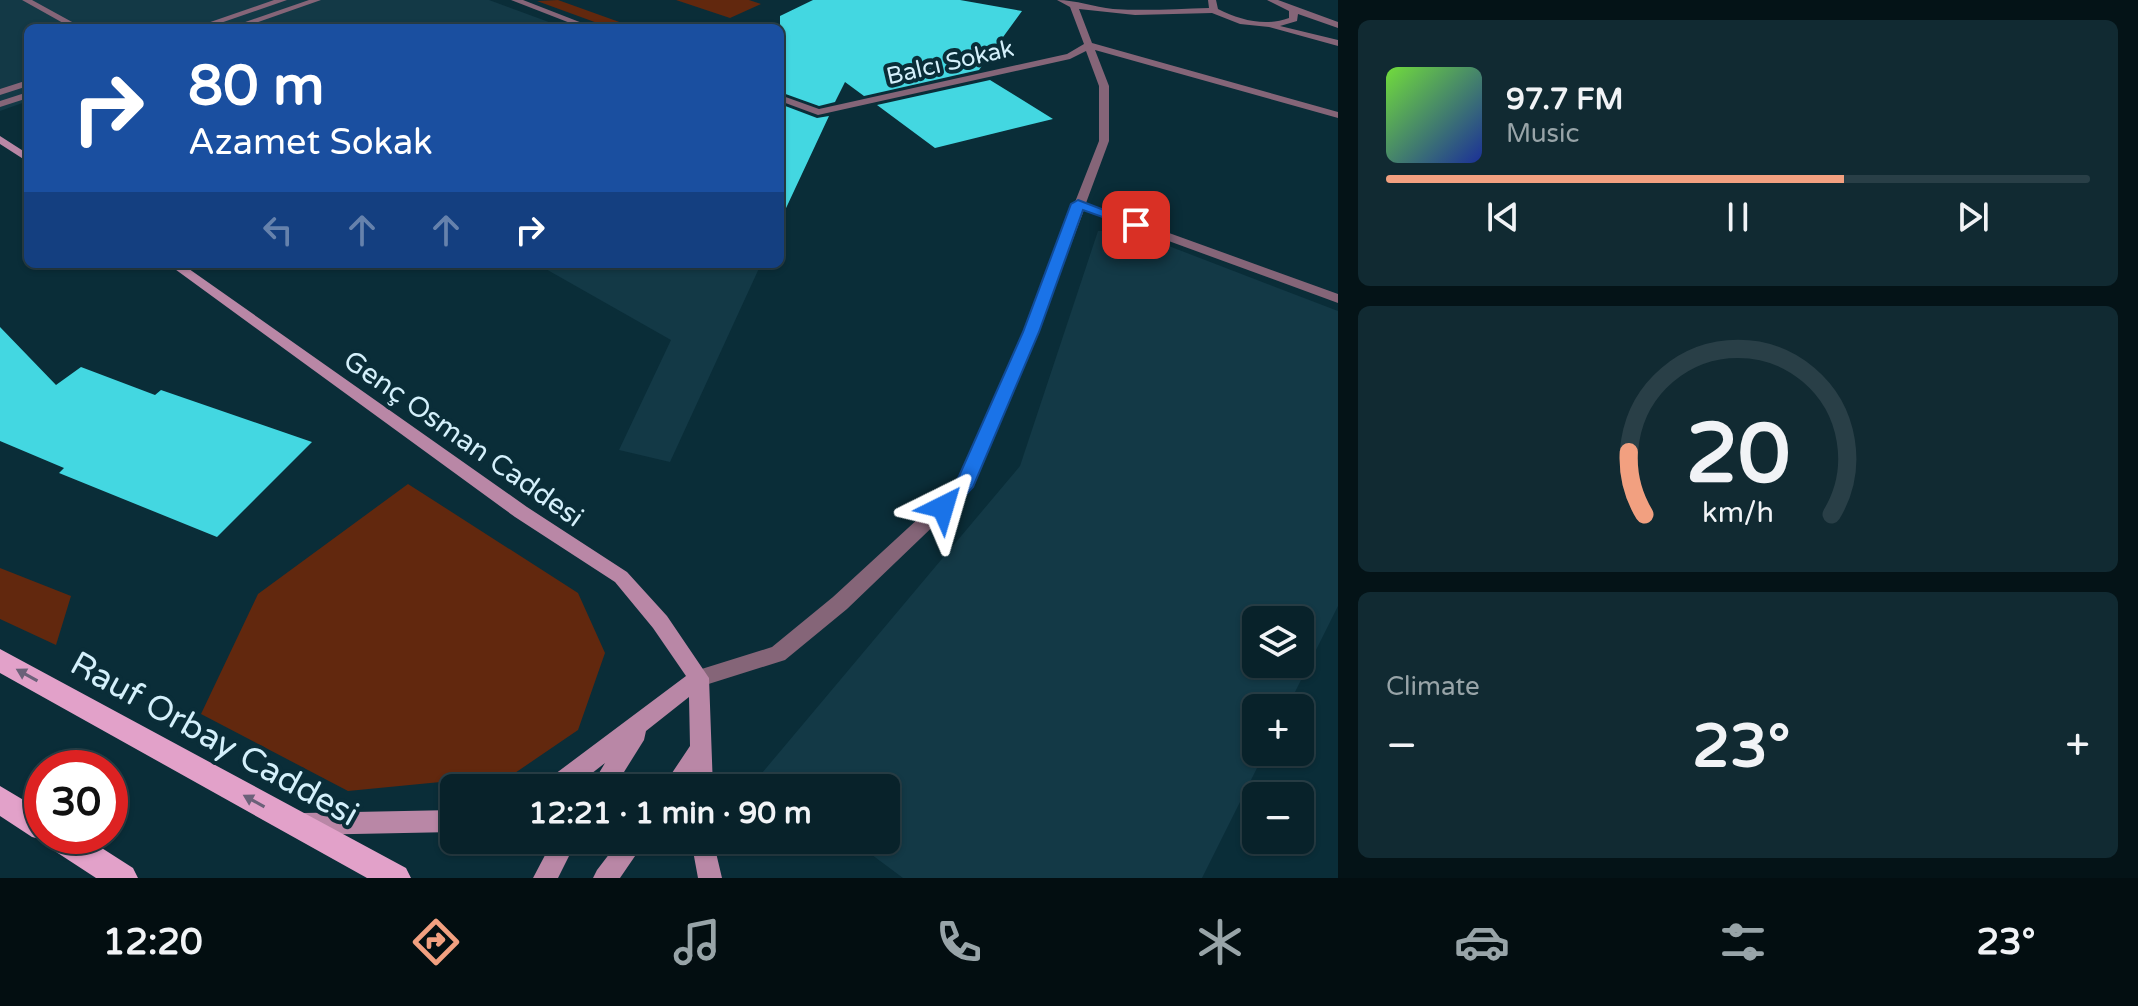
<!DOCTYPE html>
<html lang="en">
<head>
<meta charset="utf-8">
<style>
  body { margin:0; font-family:"Varela Round",sans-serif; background:#112a32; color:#f1f3f6; height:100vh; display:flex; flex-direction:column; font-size:30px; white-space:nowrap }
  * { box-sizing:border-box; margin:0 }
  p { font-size:26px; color:#98a4a8 }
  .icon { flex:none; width:44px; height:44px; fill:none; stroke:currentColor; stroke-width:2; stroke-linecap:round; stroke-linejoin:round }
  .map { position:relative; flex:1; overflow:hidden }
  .drawer { display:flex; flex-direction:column; gap:20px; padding:20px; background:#041317; width:800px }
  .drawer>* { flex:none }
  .banner { position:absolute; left:24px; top:24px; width:760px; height:244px; border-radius:12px; box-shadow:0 2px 6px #0004,0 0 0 2px #293f47; background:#1a4fa0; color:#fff; overflow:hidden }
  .tools { position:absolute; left:1242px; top:606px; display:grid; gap:16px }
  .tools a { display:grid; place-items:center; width:72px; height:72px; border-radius:12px; background:#08222a; box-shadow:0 2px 6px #0004,0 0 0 2px #293f47; font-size:40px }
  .speed { position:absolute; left:24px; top:750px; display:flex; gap:16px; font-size:40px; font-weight:700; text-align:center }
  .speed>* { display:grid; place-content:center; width:104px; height:104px; border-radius:50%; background:#08222a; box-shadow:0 2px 6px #0004,0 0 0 2px #293f47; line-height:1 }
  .speed .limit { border:12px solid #d22; background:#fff; color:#111 }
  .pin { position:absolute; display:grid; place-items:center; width:68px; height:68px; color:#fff; margin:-34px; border-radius:16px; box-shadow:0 4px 12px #0006 }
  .me { position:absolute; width:88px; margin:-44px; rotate:40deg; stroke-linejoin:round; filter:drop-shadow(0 0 6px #0008) }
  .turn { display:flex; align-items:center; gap:28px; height:168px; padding:0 32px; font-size:36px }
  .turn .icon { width:104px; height:104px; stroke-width:2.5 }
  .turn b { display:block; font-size:56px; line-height:68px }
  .lanes { display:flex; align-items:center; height:76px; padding:0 32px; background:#0003; justify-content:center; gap:40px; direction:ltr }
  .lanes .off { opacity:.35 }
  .big { font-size:60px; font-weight:700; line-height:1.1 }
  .drawer .widget { flex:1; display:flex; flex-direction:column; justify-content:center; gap:12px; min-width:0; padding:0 28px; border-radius:12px; background:#112a32 }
  .drawer .dial { align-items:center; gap:0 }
  .dial svg { height:208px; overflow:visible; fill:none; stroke:#293f47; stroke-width:7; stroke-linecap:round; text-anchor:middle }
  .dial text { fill:#f1f3f6; stroke:none }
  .song { display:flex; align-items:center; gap:24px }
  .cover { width:96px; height:96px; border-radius:12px; background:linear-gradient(135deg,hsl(100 70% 55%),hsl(230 70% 35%)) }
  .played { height:8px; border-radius:4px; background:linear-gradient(90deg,#f2a080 65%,#293f47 65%) }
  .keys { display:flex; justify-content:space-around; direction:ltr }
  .heat { display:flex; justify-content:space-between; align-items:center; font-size:44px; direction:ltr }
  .trip { position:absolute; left:440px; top:774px; width:460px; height:80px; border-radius:12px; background:#08222a; box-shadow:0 2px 6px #0004,0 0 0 2px #293f47; font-weight:700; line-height:80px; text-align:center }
  .tabs { display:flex; height:128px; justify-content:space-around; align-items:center; background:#030e11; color:#98a4a8 }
  .tabs .icon { width:56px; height:56px }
  .tabs .on { color:#f2a080 }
  .tabs b { font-size:36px; color:#f1f3f6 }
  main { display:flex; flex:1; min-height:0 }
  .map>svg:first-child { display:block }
  .built { fill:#133946; fill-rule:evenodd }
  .green { fill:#62280e }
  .building { fill:#43d7e1 }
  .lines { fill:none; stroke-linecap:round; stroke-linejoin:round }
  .lane { fill:#856578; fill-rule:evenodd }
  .street { fill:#856578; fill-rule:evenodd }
  .secondary { fill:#b987a6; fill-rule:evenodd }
  .primary { fill:#e2a1c9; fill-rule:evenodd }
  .oneway { fill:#6b6179 }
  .route { fill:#1a73e8; stroke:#114b97; stroke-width:2 }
  .labels { text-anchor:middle; stroke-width:8; stroke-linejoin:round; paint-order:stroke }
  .far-street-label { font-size:24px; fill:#d4f0fb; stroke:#0a2d38 }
  .street-label { font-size:28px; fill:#d4f0fb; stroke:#0a2d38 }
  .near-street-label { font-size:34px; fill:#d4f0fb; stroke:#0a2d38 }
</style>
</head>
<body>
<main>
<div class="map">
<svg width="1338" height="878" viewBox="0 0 1338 878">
  <rect width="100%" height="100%" fill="#0a2d38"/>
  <!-- built -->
  <path class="built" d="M0,0H489L565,28H28V101L0,111Z
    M1127,230L1338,311V606L1287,708H1256V752H1265L1202,878H903L852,840H886V788H782L762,773L1020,466L1098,231ZM1300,620V664H1256V620Z
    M537,264H761L670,462L619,450L671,340Z"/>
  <!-- green -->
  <path class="green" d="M558,0L636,28H611L537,1Z
    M676,0H749L761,4L730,18Z
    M408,484L578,593L605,653L578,730L512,775L348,791L201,714L258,594Z
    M0,568L71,596L56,645L0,619Z"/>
  <!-- building -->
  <path class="building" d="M813,0H960L1022,11L979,70L864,96L845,82L835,102L819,106L780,92V16Z
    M990,80L1053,119L935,148L877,105Z
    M780,104L817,118L829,116L780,221Z
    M0,327L56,385L81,367L155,395L161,390L312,442L217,537L59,473L64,468L0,441Z"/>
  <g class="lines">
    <!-- lane -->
    <path class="lane" d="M274,0H287L206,28H193Z
      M28,80V86L0,95V89Z"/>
    <!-- street -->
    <path class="street" d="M22,0H32L83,28H72Z
      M309,0H321L241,28H228Z
      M511,0H523L595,28H583Z
      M1057,0C1076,0 1094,7 1113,9C1145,11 1177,9 1209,8L1208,0H1216L1218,9C1240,20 1265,27 1289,18V11L1267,0H1278L1338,22V28L1298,14L1297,21L1280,26L1338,40V46L1269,27L1240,24L1212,13L1135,15L1079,9L1092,43L1338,112V118L1095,50L1109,86V141L1086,203L1338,294V303L1084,210L1038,332L970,491L847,609L785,660L699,687L692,684L689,678L692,672L772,647L833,597L957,483L1024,332L1099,141V86L1086,51L1070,59L818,115L780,101V95L819,109L1067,54L1084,44L1070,7Z
      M28,92V98L0,107V101Z"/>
    <!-- secondary -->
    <path class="secondary" d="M0,136L28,154V162L0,144Z
      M168,264H182L527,507L627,572L667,616L709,678L713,788H691V781L686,788H662L690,746L689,697L646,731L644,740L614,788H590L605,763L573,788H544L547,780L686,676L653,628L615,582L515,517Z
      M454,810V832L304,835L296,832L293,824L296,816L304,813Z
      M553,840H577L558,878H533Z
      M620,840H646L620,878H593L597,870Z
      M691,840H713L722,878H698Z"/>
    <!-- primary -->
    <path class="primary" d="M0,649L406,868L411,878H367L0,673Z
      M0,786L42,811V836H83L133,868L138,878H96L47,846L44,840L32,837L0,816Z"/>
  </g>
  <!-- one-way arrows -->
  <defs><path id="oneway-solid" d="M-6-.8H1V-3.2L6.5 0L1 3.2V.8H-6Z" transform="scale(2)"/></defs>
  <g class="oneway">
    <use href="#oneway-solid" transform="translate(27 675) rotate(-151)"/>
    <use href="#oneway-solid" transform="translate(254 801) rotate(-151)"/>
  </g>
  <!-- route -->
  <path class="route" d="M1078,200L1143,225L1136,229L1083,210L1039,332L973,487L950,512H936L933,507L956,483L1023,332L1071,204Z"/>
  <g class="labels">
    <!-- far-street labels -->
    <g class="far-street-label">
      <text transform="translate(950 62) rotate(-13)" y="8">Balcı Sokak</text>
    </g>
    <!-- street labels -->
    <g class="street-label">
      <text transform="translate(464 438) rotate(35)" y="10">Genç Osman Caddesi</text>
    </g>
    <!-- near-street labels -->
    <g class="near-street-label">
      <text transform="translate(215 738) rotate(29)" y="12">Rauf Orbay Caddesi</text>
    </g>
  </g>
</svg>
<div class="tools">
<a><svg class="icon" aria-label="layers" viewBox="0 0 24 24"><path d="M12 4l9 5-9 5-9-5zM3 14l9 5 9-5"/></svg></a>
<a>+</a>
<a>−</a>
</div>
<div class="speed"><div class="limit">30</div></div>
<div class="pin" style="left:1136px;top:225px;background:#d93025"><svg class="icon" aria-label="arrive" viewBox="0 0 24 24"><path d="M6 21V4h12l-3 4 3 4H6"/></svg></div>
<svg class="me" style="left:943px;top:507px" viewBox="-20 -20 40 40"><path d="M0-17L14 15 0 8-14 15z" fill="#1a73e8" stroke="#fff" stroke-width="4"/></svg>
<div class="trip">12:21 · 1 min · 90 m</div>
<div class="banner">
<div class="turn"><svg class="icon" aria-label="right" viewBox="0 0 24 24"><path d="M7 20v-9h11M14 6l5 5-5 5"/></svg><div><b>80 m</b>Azamet Sokak</div></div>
<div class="lanes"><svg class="icon off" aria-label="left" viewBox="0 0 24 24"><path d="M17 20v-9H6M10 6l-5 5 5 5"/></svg><svg class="icon off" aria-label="ahead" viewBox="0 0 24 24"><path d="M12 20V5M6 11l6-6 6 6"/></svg><svg class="icon off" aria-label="ahead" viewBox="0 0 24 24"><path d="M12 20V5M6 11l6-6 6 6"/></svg><svg class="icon" aria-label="right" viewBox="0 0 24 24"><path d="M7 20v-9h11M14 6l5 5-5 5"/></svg></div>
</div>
</div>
<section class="drawer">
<div class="widget">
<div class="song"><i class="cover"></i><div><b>97.7 FM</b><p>Music</p></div></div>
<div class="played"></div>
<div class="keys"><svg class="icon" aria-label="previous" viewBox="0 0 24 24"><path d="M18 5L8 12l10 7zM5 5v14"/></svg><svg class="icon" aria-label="pause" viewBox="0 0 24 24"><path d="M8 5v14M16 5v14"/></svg><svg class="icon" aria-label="next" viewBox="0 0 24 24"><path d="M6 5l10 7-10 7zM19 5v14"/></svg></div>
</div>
<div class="widget dial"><svg viewBox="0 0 100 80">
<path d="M14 69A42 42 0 1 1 86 69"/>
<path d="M14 69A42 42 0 0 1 8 45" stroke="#f2a080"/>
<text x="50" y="56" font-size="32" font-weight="700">20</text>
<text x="50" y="72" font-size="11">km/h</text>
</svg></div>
<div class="widget"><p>Climate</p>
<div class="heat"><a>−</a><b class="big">23°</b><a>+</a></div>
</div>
</section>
</main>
<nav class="tabs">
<b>12:20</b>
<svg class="icon on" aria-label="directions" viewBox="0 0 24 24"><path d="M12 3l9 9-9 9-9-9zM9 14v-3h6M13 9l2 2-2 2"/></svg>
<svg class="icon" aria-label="music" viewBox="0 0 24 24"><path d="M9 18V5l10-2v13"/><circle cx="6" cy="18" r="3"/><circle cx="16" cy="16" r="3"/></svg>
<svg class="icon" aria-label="phone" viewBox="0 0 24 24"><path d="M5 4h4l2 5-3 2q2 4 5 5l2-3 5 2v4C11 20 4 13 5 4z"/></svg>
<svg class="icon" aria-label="climate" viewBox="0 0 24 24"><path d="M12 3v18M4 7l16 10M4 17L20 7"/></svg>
<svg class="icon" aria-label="car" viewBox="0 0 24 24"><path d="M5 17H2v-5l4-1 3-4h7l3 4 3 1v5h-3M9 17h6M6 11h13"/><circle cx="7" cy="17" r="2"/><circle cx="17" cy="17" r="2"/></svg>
<svg class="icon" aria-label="filters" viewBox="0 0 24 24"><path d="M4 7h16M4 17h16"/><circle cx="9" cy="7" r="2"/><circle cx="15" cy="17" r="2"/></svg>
<b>23°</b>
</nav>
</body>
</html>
